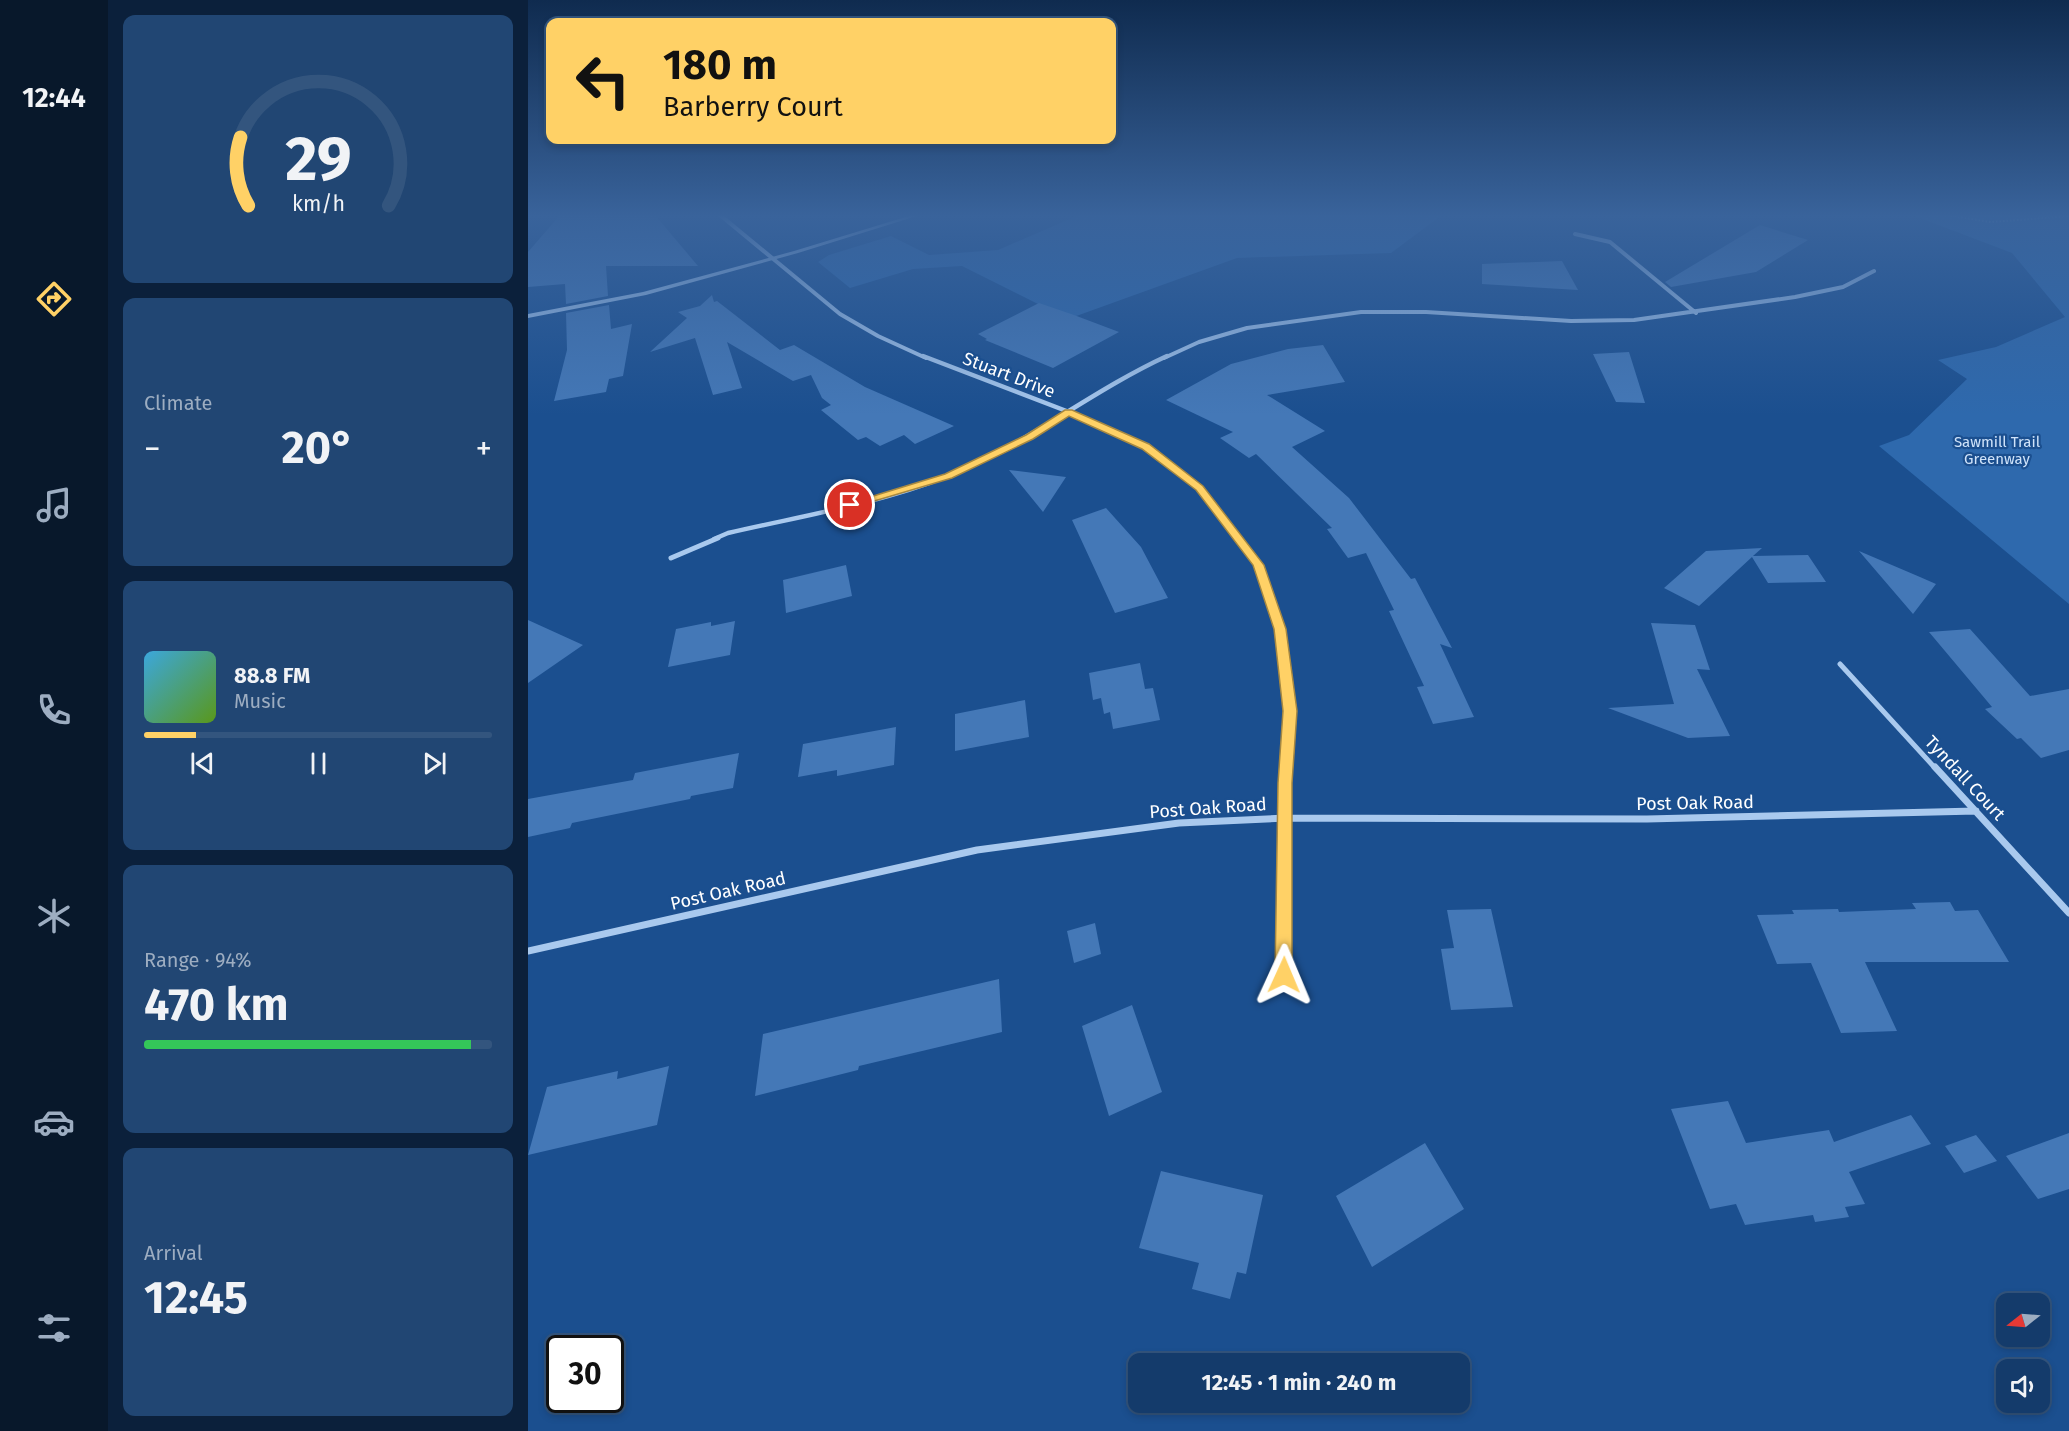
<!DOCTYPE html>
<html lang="en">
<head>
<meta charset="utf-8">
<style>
  body { margin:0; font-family:"Fira Sans",sans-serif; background:#214673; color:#f1f3f6; height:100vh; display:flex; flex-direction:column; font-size:22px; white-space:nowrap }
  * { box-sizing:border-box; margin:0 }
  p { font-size:20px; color:#9dadc1 }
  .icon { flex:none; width:33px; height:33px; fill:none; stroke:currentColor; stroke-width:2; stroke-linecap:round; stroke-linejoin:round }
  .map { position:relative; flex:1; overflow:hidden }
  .drawer { display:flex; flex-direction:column; gap:15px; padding:15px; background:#0b203b; width:420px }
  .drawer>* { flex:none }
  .top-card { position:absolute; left:18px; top:18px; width:570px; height:126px; border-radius:12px; box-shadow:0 3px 9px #0003,0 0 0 2px #33557e; background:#ffd166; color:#111; overflow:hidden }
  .needle { width:39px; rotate:253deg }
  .controls { position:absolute; left:1468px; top:1293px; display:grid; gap:12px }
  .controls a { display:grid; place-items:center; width:54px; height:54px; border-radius:12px; background:#143b6b; box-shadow:0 3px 9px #0003,0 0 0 2px #33557e; font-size:30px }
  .speed { position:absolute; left:18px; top:1335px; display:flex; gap:12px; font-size:30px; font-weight:700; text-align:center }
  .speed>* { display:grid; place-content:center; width:78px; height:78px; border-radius:50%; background:#143b6b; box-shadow:0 3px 9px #0003,0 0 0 2px #33557e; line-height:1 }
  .speed .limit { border:3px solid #111; border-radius:9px; background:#fff; color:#111 }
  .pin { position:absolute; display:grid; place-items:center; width:51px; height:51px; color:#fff; margin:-26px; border:3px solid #fff; border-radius:50%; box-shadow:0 2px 6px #0007 }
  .me { position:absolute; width:66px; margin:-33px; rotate:1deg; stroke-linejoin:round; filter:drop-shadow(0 0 4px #0008) }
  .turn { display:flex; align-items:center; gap:21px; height:126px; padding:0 18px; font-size:27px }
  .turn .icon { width:78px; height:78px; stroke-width:2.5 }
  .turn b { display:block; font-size:42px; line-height:51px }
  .big { font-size:45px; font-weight:700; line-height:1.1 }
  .drawer .tile { flex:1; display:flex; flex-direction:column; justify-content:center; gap:9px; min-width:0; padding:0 21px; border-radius:12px; background:#214673 }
  .drawer .dial { align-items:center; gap:0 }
  .dial svg { height:156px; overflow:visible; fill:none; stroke:#33557e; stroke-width:7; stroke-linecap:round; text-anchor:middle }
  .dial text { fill:#f1f3f6; stroke:none }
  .song { display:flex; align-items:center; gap:18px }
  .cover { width:72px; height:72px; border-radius:9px; background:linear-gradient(135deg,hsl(200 70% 55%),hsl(90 70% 35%)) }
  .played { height:6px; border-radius:3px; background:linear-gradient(90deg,#ffd166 15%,#33557e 15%) }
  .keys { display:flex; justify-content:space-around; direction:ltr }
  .heat { display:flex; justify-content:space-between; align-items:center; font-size:33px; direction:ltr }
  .charge { height:9px; border-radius:4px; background:linear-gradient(90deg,#34c759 94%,#33557e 0) }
  .trip { position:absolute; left:600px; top:1353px; width:342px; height:60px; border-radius:12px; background:#143b6b; box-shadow:0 3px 9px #0003,0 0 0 2px #33557e; font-weight:700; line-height:60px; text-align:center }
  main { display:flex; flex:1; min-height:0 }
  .tab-bar { display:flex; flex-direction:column; width:108px; justify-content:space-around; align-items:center; background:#08182b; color:#9dadc1 }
  .tab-bar .icon { width:42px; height:42px }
  .tab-bar .on { color:#ffd166 }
  .tab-bar b { font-size:27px; color:#f1f3f6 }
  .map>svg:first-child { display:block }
  .green { fill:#2e69ad }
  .building { fill:#4478b7 }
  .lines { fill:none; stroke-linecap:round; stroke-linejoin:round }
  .path { stroke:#a9c9ee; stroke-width:2; stroke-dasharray:1.5 2; stroke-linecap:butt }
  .minor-far3 { stroke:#a9c9ee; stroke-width:4 }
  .minor-far2 { stroke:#a9c9ee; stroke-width:4.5 }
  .minor-far1 { stroke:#a9c9ee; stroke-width:5 }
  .minor { stroke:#a9c9ee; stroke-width:7 }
  .tertiary { fill:#a9c9ee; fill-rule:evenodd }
  .route { fill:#ffd166; stroke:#a68842; stroke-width:1.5 }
  .labels { text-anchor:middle; stroke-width:4.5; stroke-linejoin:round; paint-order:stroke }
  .far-park-label { font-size:15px; fill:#cfe3fa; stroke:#1b4f8f }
  .street-label { font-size:18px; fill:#fff; stroke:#1b4f8f }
</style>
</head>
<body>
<main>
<nav class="tab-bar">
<b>12:44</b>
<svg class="icon on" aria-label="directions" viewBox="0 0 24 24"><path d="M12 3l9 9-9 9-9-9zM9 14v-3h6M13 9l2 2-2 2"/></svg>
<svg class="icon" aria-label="music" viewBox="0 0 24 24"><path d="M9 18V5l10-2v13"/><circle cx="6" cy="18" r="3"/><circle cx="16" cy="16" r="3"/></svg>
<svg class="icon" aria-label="phone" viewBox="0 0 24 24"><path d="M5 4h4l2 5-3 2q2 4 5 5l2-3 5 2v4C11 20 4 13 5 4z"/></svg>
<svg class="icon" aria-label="climate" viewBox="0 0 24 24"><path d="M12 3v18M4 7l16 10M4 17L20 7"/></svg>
<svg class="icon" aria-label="car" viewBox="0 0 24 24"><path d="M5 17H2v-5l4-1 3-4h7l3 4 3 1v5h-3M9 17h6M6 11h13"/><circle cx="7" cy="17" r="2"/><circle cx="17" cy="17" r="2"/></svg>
<svg class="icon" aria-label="filters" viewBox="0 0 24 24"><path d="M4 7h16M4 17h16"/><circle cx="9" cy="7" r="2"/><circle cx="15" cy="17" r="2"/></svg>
</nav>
<section class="drawer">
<div class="tile dial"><svg viewBox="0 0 100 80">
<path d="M14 69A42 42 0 1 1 86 69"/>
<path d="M14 69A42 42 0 0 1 10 34" stroke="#ffd166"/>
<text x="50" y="56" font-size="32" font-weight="700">29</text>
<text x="50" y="72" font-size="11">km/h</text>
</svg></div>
<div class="tile"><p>Climate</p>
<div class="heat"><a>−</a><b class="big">20°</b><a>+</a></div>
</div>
<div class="tile">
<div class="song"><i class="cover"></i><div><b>88.8 FM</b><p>Music</p></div></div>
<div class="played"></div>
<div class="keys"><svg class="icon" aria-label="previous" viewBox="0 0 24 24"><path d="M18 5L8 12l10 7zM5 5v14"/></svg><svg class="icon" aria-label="pause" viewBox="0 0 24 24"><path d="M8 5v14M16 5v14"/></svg><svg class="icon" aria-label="next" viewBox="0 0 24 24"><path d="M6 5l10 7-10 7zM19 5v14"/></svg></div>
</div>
<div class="tile"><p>Range · 94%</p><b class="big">470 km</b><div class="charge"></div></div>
<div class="tile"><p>Arrival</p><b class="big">12:45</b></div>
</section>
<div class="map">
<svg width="1541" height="1431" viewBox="0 0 1541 1431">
  <rect width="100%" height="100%" fill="#1b4f8f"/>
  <!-- green -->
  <path class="green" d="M551,215H914L863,253L709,258L540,319L434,266L385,269L322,288L290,262L301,255L363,236L401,255L470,250Z
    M1384,215H1541V604L1351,446L1381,435L1439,379L1410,360L1468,347L1537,317L1484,253Z"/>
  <!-- building -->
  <path class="building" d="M32,215H127L170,266H78L80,296L38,304L37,284L0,287V252Z
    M1232,225L1280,240L1228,272L1143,287L1137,282Z
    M1034,261L1050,290L954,284V264Z
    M184,295L186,302L189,301L252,350L266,345L337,387L426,426L387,444L376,435L352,446L338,437L330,440L293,410L303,405L294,398L283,375L265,381L199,342L214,388L185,395L167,338L122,352L159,318L150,312L172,306Z
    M511,303L546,315L591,332L525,368L457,340L459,339L450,334Z
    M81,305L83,329L104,324L95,376L81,379L78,392L26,401L39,350L38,313Z
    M795,345L817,382L739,395L797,431L764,447L821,498L883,579L887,578L924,648L912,644L946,717L905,724L889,687L896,686L861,611L866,610L838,553L820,558L799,529L804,528L728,454L721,458L692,438L705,432L638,400L703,364L760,349Z
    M1101,352L1117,403L1088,402L1065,354Z
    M481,470L538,477L515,512Z
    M578,508L613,547L640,598L587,613L544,520Z
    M1234,548L1225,556L1280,555L1298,582L1240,583L1224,557L1171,606L1136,588L1178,551Z
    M1331,551L1392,577L1408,584L1385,614Z
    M318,565L324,596L258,613L255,580Z
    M0,620L55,645L0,683Z
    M207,621L202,655L140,667L148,629L183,622V626Z
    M1123,623L1167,625L1182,670L1169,669L1202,736L1160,738L1080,708L1146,704Z
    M1442,629L1502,696L1541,689V750L1513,758L1493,738L1489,739L1457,709L1464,707L1401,632Z
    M612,663L617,689L625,688L632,720L585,729L582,712L576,714L573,698L565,700L561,673Z
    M497,700L501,737L427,751V714Z
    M368,727L366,765L309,776V770L270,777L275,744Z
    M211,753L205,788L163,796L162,799L44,823L42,828L0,837V799L105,780L107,773Z
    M1422,902L1427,911L1450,910L1481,962H1337L1369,1031L1313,1033L1283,963L1249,964L1229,915L1266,914L1264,910L1310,909L1311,912L1388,909L1384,903Z
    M963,909L985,1007L923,1010L913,949L926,948L919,910Z
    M567,923L573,954L546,963L539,931Z
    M471,979L474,1032L331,1066L330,1070L227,1096L235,1034Z
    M604,1005L634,1092L581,1116L554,1026Z
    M141,1066L129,1125L0,1155L19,1087L90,1071L89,1079Z
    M1200,1101L1218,1143L1301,1130L1306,1142L1383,1115L1403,1144L1321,1172L1337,1204L1317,1207L1321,1217L1287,1222L1285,1215L1217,1225L1208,1204L1182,1209L1143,1109Z
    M1541,1133V1189L1510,1199L1478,1156Z
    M1448,1135L1469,1161L1436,1173L1417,1146Z
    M897,1143L936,1209L844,1267L808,1196Z
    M633,1171L735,1195L718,1274L709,1272L702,1299L664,1289L671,1263L611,1248Z"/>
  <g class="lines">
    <!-- path -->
    <path class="path" d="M1416,215L1463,222L1541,216"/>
    <!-- minor-far3 -->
    <path class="minor-far3" d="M192,215L312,314L350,336L398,358
      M1047,234L1082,242L1168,313
      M636,358L671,342L719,328L833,312H898L1043,321L1106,320L1267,297L1315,287L1346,271"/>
    <!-- minor-far2 -->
    <path class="minor-far2" d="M395,356L541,412L617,447L672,488L711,539
      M186,539L200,533C273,516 350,504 420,476C498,445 563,391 639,356"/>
    <!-- minor-far1 -->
    <path class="minor-far1" d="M710,538L731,565L752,629L762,711L758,769
      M143,558L190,538
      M1312,664L1408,769"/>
    <!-- minor -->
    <path class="minor" d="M1407,767L1541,913
      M0,951L449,850L651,823L758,818L1119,819L1448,811
      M756,975L758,767"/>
    <!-- tertiary -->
    <path class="tertiary" d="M384,215H392L270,253L118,295L0,318V314L115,292L266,251Z"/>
  </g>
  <!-- sky -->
  <linearGradient id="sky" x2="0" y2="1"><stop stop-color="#0f2b4f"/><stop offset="0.52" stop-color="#39639b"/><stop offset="1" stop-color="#39639b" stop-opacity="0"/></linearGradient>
  <rect width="1541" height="415" fill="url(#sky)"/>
  <!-- route -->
  <path class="route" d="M537,410H544L621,444L675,486L736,565L758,629L769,711L764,783V975L762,981L756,983L750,981L747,975L750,783L755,711L746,629L725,565L668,490L614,449L541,416L505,439L424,478L326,507L322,508L316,505L417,474L498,435Z"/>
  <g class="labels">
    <!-- far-park labels -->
    <g class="far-park-label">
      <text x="1469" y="447">Sawmill Trail<tspan x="1469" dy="17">Greenway</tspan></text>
    </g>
    <!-- street labels -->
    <g class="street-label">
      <text transform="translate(481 375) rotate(21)" y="6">Stuart Drive</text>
      <text transform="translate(1437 778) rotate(47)" y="6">Tyndall Court</text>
      <text transform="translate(1167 803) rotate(-1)" y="6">Post Oak Road</text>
      <text transform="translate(680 808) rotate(-4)" y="6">Post Oak Road</text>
      <text transform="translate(200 891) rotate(-13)" y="6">Post Oak Road</text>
    </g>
  </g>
</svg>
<div class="controls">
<a><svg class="needle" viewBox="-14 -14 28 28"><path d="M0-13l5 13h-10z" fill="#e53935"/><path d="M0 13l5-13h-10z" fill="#9dadc1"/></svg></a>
<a><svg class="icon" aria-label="sound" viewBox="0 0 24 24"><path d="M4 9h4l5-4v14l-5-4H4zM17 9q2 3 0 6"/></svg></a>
</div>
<div class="speed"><div class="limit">30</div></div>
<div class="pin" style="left:322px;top:505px;background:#d93025"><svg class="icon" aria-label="arrive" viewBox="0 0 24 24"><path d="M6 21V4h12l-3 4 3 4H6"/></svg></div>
<svg class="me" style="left:756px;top:975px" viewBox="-20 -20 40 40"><path d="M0-17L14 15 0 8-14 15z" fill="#ffd166" stroke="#fff" stroke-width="4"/></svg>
<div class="trip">12:45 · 1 min · 240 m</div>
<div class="top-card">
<div class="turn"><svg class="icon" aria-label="left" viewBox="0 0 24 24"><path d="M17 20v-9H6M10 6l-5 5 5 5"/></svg><div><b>180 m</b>Barberry Court</div></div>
</div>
</div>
</main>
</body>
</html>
